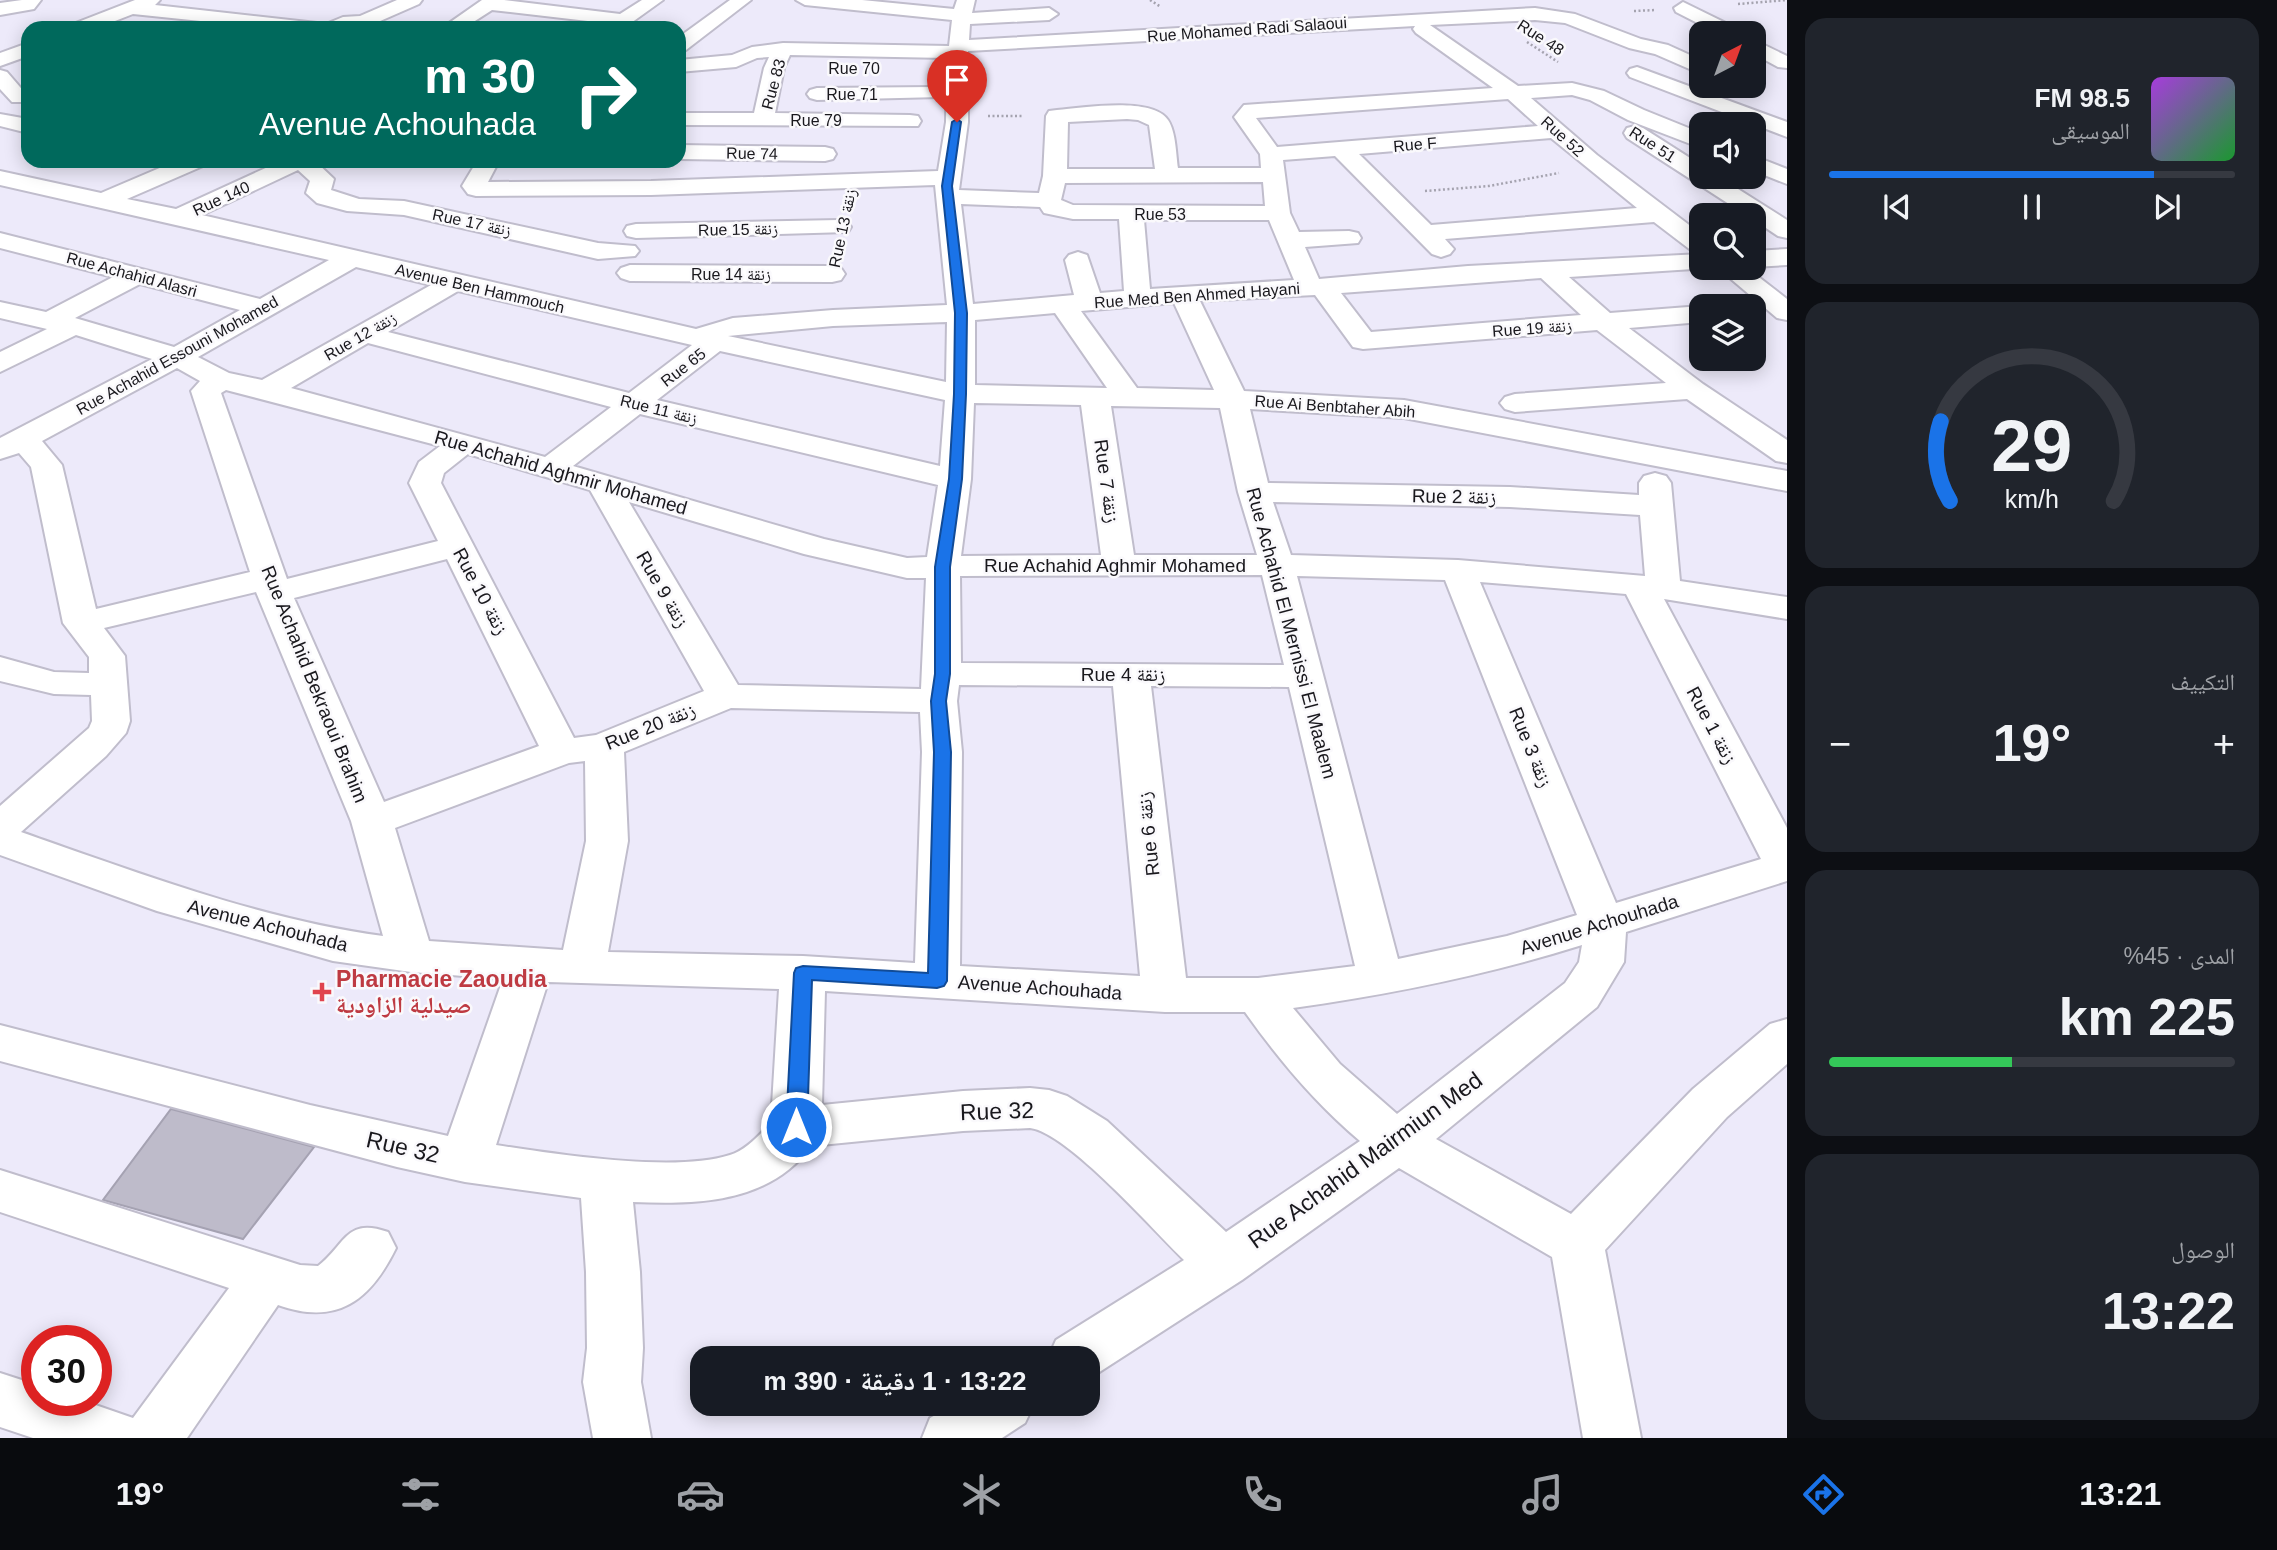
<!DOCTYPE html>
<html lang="ar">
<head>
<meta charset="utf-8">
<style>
  body { margin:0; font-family:Arial,"Noto Naskh Arabic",sans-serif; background:#20242c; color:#f1f3f6; direction:rtl; height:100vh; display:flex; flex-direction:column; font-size:26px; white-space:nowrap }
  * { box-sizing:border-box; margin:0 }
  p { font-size:23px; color:#9ea1a6 }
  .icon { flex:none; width:38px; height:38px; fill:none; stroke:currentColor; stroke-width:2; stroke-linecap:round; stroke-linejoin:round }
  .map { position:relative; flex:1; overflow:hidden; direction:ltr }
  .side { display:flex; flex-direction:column; gap:18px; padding:18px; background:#0d0f14; width:490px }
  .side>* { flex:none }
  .guide { position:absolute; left:21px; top:21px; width:665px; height:147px; border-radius:21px; box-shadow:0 4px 18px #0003; direction:rtl; background:#00695c; color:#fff; overflow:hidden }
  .needle { width:46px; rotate:41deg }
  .controls { position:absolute; left:1689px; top:21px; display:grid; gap:14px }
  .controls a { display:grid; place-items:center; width:77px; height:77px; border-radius:14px; background:#171b24; box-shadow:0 4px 18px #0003; font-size:35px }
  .speed { position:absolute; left:21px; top:1325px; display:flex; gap:14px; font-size:35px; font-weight:700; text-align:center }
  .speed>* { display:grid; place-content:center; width:91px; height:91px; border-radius:50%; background:#171b24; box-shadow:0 4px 18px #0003; line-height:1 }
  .speed .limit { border:10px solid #d22; background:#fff; color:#111 }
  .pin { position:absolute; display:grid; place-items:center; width:60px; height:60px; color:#fff; margin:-72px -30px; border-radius:50% 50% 50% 0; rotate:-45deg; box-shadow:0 0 7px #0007 }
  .pin .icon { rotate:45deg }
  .me { position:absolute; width:77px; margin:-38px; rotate:0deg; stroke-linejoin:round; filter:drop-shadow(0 0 5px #0008) }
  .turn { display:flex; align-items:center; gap:24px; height:147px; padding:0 35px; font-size:32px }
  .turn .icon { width:91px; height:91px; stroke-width:2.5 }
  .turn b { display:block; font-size:49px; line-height:60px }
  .big { font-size:52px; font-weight:700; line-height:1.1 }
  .side .widget { flex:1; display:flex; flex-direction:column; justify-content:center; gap:10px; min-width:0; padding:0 24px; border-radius:21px; background:#20242c }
  .side .dial { align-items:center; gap:0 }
  .dial svg { height:182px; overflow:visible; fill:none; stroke:#363941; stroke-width:7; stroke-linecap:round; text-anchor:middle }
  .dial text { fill:#f1f3f6; stroke:none }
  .song { display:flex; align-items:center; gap:21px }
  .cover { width:84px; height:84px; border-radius:10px; background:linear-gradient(135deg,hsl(280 70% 55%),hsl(130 70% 35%)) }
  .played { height:7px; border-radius:4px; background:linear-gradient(90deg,#1a73e8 80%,#363941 80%) }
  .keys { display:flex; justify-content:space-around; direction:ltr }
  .heat { display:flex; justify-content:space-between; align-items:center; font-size:38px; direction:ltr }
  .charge { height:10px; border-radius:5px; background:linear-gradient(90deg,#34c759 45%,#363941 0) }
  .trip { position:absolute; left:690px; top:1346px; width:410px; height:70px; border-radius:21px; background:#171b24; box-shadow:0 4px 18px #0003; font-weight:700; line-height:70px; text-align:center; direction:rtl }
  .tabs { display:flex; height:112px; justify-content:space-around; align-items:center; background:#090b0e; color:#9ea1a6 }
  .tabs .icon { width:49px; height:49px }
  .tabs .selected { color:#1a73e8 }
  .tabs b { font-size:32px; color:#f1f3f6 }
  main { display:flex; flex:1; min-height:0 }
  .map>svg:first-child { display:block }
  .building { fill:#bebbca; stroke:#a5a2b2; stroke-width:2 }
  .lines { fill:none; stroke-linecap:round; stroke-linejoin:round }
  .street-casing { stroke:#c0bdcc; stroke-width:4 }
  .path { stroke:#a5a3af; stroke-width:2.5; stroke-dasharray:2 2.5; stroke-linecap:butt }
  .street { fill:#fff; fill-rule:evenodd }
  .route { fill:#1a73e8; stroke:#114b97; stroke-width:2 }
  .health-dot { fill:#e0444e; stroke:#faf9fc; stroke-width:2.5 }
  .labels { text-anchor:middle; stroke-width:5; stroke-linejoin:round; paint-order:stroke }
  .far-street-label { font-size:16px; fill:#19181d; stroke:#faf9fc }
  .street-label { font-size:19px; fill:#19181d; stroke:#faf9fc }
  .near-health-label { font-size:23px; font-weight:bold; fill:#be3a42; stroke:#faf9fc; text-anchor:start }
  .near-street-label { font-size:23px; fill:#19181d; stroke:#faf9fc }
</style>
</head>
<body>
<main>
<section class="side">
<div class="widget">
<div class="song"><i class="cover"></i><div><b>98.5 FM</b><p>الموسيقى</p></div></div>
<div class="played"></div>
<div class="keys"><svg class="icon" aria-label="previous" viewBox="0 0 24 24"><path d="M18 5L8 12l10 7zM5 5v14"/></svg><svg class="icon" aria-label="pause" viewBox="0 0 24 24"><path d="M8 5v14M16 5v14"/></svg><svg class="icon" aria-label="next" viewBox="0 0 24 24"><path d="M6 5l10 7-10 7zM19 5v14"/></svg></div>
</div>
<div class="widget dial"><svg viewBox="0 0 100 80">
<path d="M14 69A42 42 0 1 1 86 69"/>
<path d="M14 69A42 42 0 0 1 10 34" stroke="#1a73e8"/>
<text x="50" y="56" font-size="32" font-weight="700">29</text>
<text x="50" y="72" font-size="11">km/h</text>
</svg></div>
<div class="widget"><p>التكييف</p>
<div class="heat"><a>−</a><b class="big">19°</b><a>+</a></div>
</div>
<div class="widget"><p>المدى · 45%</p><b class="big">225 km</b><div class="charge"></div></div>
<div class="widget"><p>الوصول</p><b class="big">13:22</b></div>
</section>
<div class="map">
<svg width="1787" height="1438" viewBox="0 0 1787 1438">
  <rect width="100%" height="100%" fill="#edeafa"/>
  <!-- building -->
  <path class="building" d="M171,1109L314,1147L243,1239L103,1200Z"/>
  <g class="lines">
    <defs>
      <path id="street" d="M22,0H41L34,9L0,15V3Z
        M135,0H160L155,5L326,24L343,17L360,16L397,0H422L419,4L371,25L350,28H267L133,14L97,28H71L73,24Z
        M482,0H504L620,14L642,0H663L624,28H602L605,23L492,10L464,28H442Z
        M730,0H751L686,50L679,52V37Z
        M796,0H862L954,9L957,0H975L972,13L1049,8L1058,14L1049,20L970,24L969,40L1535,8L1575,14L1641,39L1668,45L1701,60V74L1655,54L1629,48L1565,23L1535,20L1430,25L1518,86L1572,83L1604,91L1644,110L1701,133V148L1628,120L1590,100L1572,95L1531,98L1597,155L1701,234V254L1692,251L1654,222L1445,239L1454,249L1450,254L1441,257L1432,254L1335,156L1283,160L1290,213L1299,232L1349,231L1358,233L1361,238L1358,243L1305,247L1319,279L1468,266L1701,254V268H1709L1569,277L1610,313L1701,306H1702L1701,322L1629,328L1703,384L1787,440V463L1776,461L1687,399L1515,412L1505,409L1500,403L1505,397L1515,394L1666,383L1597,330L1363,349L1353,347L1315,295L1200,301L1244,391L1404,400L1787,471V491L1404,418L1250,409L1268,483L1510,487L1639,495V483L1644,476L1655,473L1666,476L1671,483L1680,581L1787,597V619L1664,599L1787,828V881L1626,932L1624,962L1597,1007L1436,1139L1571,1214L1693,1089L1770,1024L1787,1019V1064L1727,1117L1605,1250L1641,1438H1583L1552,1257L1399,1168L1242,1280L1087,1380V1358H1048L1056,1340L1184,1260C1154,1231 1067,1132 1030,1128L963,1131L811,1146C770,1203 697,1205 633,1202L640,1272L643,1348L641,1382L651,1438H593L583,1382L587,1348L586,1272L581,1198L465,1182L397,1167L0,1061V1025L310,1105L448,1136L503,979L411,972L333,961L157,911L0,855V806L89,728L92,721L91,695L54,694L0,681V657L54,672L89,673V657L63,623L31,467L19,453L0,459V438L152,359L76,335L0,372V352L47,329L0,318V302L46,312L113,277L0,248V233L260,299L329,260L0,185V171L101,193L176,161H206L203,166L127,199L176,209L281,161H315L334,179L331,190L359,199L404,201L598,243L635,246L639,251L635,256L598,259L404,215L347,211L317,203L306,193L310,181L298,170L202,215L696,329L733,318L833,310L947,305L935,185L651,195L476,196L468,194L462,186L477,161H499L488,182L651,181L938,171L946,122L947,58L790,55L784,68L775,113L910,115L918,116L921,121L918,126L679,125V113H754L764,68L769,57L757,58L736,67L679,72V60L732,55L752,47L783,43L949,46L952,20L805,5ZM1415,26L1413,29L1416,33L1493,88L1244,105L1234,117L1260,154L1261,168H1178C1176,155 1176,132 1168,120C1152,96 1083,108 1057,110L1049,111L1046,116L1043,176L1039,193L959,190L968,122V51ZM1508,99L1538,126L1277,147L1256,118ZM1127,119L1138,120L1149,125L1155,169H1067L1068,122ZM1551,138L1637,208L1431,225L1359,154ZM1263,182L1265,206L1073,205L1061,200L1065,183ZM961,204L1040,207L1044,213L1073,219H1119L1124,291L1100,293L1087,255L1078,252L1069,255L1065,260L1074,295L973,304ZM1144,220H1269L1294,280L1150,289ZM356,267L431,285L262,380L229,373L198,357ZM1541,278L1581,315L1371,332L1341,293ZM140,284L240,310L174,347L75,318ZM458,291L692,345L629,393L388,332ZM1174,303L1214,390L1137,388L1081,311ZM1055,313L1107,388L975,385V320ZM947,322L946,382L728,336L833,326ZM368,343L611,407L545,457L291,388ZM720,351L945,400L940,466L657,400ZM177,368L200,381L191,391L250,572L96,609L62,465L42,441ZM226,390L440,446L419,462L409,483L438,541L287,579L221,393ZM974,403L1081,405L1101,555L961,556L971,479ZM1111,406L1220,408L1238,492L1257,555H1134ZM640,414L938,485L927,557L907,558L824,539L573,466ZM468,454L590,490L704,691L596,735L574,738L441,483L444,473ZM629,502L804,554L907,578H926L921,689L738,685ZM1273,502L1510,507L1640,515L1645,576L1458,560L1291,555ZM447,559L539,746L384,802L294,598ZM1262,575L1284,665L961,663L960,576ZM1297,576L1445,580L1577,915L1507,936L1398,959ZM1480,582L1626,594L1761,859L1616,903ZM256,592L351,821L383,936C259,919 139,873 21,832L106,756L126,733L130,721L125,656L104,628ZM959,685L1113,686L1140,976L960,966L962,752L957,701ZM1151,686L1289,687L1355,966L1258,978H1186ZM731,708L920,712L922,752L915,963L803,956L608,952L628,841L624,752ZM585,761L586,841L563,950L429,941L395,828L569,763ZM1582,945L1579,962L1565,983L1397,1114L1340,1064L1293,1008C1391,994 1487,975 1582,945ZM548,982L779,989L771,1122C760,1135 746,1150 730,1155C675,1173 554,1154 496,1145ZM825,991L1165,1012H1245C1279,1060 1315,1103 1360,1141L1226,1232L1107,1121L1067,1096L1049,1090L1030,1088L963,1091L822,1105Z
        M1683,2L1738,29L1741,33H1717L1676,12L1674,8Z
        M1754,40L1787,56V68L1778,67L1754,54Z
        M28,43V56L0,66V53Z
        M1637,67L1787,122V137L1630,77L1627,73L1630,69Z
        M0,70L7,72L26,94V102H12L0,89Z
        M934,87L941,89L944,93L941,97L817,100L810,98L807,94L810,90L817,88Z
        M0,114L28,119V133L0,126Z
        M1635,126L1643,128L1701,165V177H1719L1787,220V238L1778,236L1754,220V215H1746L1627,138L1624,133L1627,128Z
        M679,145L825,147L833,149L836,154L833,159L825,161L679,159Z
        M1754,156L1787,169V184L1754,171Z
        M839,220L848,222L851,227L848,232L636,238L627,236L624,231L627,226L636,224Z
        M1787,249V265L1754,267V251Z
        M630,265L832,266L841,268L845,274L841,280L832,282L630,281L621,278L617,273L621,268Z
        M1718,268H1747L1787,299V320L1777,318Z
        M0,1170L300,1265L318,1266C346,1244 346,1217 388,1232L396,1248C370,1301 337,1326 278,1305L187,1438H33L0,1427V1373L37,1385V1400H81L133,1418L229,1288L0,1212Z
        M955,1404H1034L1025,1423L1002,1438H922L930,1418Z"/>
    </defs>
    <!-- street casing -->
    <use href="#street" class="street-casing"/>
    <!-- path -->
    <path class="path" d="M1150,0L1161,7
      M1738,4L1787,0
      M1634,11L1656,10
      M1527,42L1558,62
      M988,116H1024
      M1425,191L1489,186L1559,173"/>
    <!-- street -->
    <use href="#street" class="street"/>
  </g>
  <!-- route -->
  <path class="route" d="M957,119L961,122L952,186L967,313L966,394L962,479L950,567V674L946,701L951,752L947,981L944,986L937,988L812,980L807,1127L804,1132L796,1135L789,1132L786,1127L794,973L796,968L803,966L928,973L934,752L931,701L935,674V567L949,479L954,394L955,313L942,186L952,122Z"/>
  <!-- markers -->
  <path class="health-dot" d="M318.5 981.5h7v7h7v7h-7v7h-7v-7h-7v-7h7z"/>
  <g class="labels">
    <!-- far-street labels -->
    <g class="far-street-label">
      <text transform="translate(1247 29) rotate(-4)" y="6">Rue Mohamed Radi Salaoui</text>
      <text transform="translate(1541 37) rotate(33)" y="6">Rue 48</text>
      <text x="854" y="74">Rue 70</text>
      <text transform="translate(773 84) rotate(-75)" y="6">Rue 83</text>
      <text x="852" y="100">Rue 71</text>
      <text x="816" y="126">Rue 79</text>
      <text transform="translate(1563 136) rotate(42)" y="6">Rue 52</text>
      <text transform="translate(1415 144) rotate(-5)" y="6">Rue F</text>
      <text transform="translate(1653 144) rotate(33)" y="6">Rue 51</text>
      <text transform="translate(752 153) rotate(1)" y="6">Rue 74</text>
      <text transform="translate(221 198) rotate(-25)" y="6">Rue 140</text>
      <text x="1160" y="220">Rue 53</text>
      <text transform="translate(472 222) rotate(12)" y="6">Rue 17 زنقة</text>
      <text transform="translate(842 228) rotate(-78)" y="6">Rue 13 زنقة</text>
      <text transform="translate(738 229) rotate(-1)" y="6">Rue 15 زنقة</text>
      <text transform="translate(132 274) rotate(15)" y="6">Rue Achahid Alasri</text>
      <text x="731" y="280">Rue 14 زنقة</text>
      <text transform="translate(480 288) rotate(13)" y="6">Avenue Ben Hammouch</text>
      <text transform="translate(1197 295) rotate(-4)" y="6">Rue Med Ben Ahmed Hayani</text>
      <text transform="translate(1532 328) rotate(-4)" y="6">Rue 19 زنقة</text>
      <text transform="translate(360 336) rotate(-30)" y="6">Rue 12 زنقة</text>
      <text transform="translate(177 355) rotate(-29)" y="6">Rue Achahid Essouni Mohamed</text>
      <text transform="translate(683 367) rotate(-38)" y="6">Rue 65</text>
      <text transform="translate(1335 406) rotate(4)" y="6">Rue Ai Benbtaher Abih</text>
      <text transform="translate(659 409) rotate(14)" y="6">Rue 11 زنقة</text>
    </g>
    <!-- street labels -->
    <g class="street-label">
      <text transform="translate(561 472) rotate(16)" y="7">Rue Achahid Aghmir Mohamed</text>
      <text transform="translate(1107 481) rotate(82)" y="7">Rue 7 زنقة</text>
      <text transform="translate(1454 496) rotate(1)" y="7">Rue 2 زنقة</text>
      <text x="1115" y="572">Rue Achahid Aghmir Mohamed</text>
      <text transform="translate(663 589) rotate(60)" y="7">Rue 9 زنقة</text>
      <text transform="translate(481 591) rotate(62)" y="7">Rue 10 زنقة</text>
      <text transform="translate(1292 633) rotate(75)" y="7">Rue Achahid El Mernissi El Maalem</text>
      <text x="1123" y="681">Rue 4 زنقة</text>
      <text transform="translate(315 684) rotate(68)" y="7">Rue Achahid Bekraoui Brahim</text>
      <text transform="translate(1712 725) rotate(62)" y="7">Rue 1 زنقة</text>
      <text transform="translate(650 726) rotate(-22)" y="7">Rue 20 زنقة</text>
      <text transform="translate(1531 747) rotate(68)" y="7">Rue 3 زنقة</text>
      <text transform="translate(1148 834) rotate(-96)" y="7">Rue 6 زنقة</text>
      <text transform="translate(1599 924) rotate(-17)" y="7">Avenue Achouhada</text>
      <text transform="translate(268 925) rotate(14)" y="7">Avenue Achouhada</text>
      <text transform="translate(1040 987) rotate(4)" y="7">Avenue Achouhada</text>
    </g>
    <!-- near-health labels -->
    <g class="near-health-label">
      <text x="336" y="987">Pharmacie Zaoudia<tspan x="336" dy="26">صيدلية الزاودية</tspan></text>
    </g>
    <!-- near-street labels -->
    <g class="near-street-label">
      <text transform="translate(997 1111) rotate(-2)" y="8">Rue 32</text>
      <text transform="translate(403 1147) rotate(13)" y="8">Rue 32</text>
      <text transform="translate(1365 1160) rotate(-36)" y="8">Rue Achahid Mairmiun Med</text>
    </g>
  </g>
</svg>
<div class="controls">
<a><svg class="needle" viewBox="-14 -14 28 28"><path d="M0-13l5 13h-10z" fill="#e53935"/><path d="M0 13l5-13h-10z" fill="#9ea1a6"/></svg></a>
<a><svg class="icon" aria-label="sound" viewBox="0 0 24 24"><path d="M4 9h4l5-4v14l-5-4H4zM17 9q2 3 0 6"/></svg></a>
<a><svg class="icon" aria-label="search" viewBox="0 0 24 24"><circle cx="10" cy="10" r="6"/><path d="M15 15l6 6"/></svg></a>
<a><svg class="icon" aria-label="layers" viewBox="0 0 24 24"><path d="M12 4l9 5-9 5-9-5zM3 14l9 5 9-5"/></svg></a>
</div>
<div class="speed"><div class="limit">30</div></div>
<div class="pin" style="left:957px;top:122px;background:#d93025"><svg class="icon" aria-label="arrive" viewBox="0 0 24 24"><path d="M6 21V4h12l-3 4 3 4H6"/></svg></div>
<svg class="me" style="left:796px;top:1127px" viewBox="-20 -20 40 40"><circle r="17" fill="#1a73e8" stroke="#fff" stroke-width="3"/><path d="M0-11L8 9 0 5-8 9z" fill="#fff"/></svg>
<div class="trip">13:22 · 1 دقيقة · 390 m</div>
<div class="guide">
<div class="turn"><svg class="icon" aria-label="right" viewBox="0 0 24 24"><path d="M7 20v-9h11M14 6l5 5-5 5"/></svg><div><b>30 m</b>Avenue Achouhada</div></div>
</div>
</div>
</main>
<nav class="tabs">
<b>13:21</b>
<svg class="icon selected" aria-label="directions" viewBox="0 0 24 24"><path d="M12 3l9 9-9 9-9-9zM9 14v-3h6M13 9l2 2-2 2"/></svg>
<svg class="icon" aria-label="music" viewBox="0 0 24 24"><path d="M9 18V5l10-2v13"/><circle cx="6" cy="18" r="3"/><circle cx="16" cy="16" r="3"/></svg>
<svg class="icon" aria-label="phone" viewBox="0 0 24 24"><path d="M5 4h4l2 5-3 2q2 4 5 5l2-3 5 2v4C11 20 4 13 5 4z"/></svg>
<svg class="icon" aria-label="climate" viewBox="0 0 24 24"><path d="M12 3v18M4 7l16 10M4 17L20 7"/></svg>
<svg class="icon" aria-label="car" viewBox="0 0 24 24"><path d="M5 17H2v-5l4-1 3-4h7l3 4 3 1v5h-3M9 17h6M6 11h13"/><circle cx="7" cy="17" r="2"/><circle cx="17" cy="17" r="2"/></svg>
<svg class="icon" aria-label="filters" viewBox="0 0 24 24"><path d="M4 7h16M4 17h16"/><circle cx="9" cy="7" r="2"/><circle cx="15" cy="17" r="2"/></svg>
<b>19°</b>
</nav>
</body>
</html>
